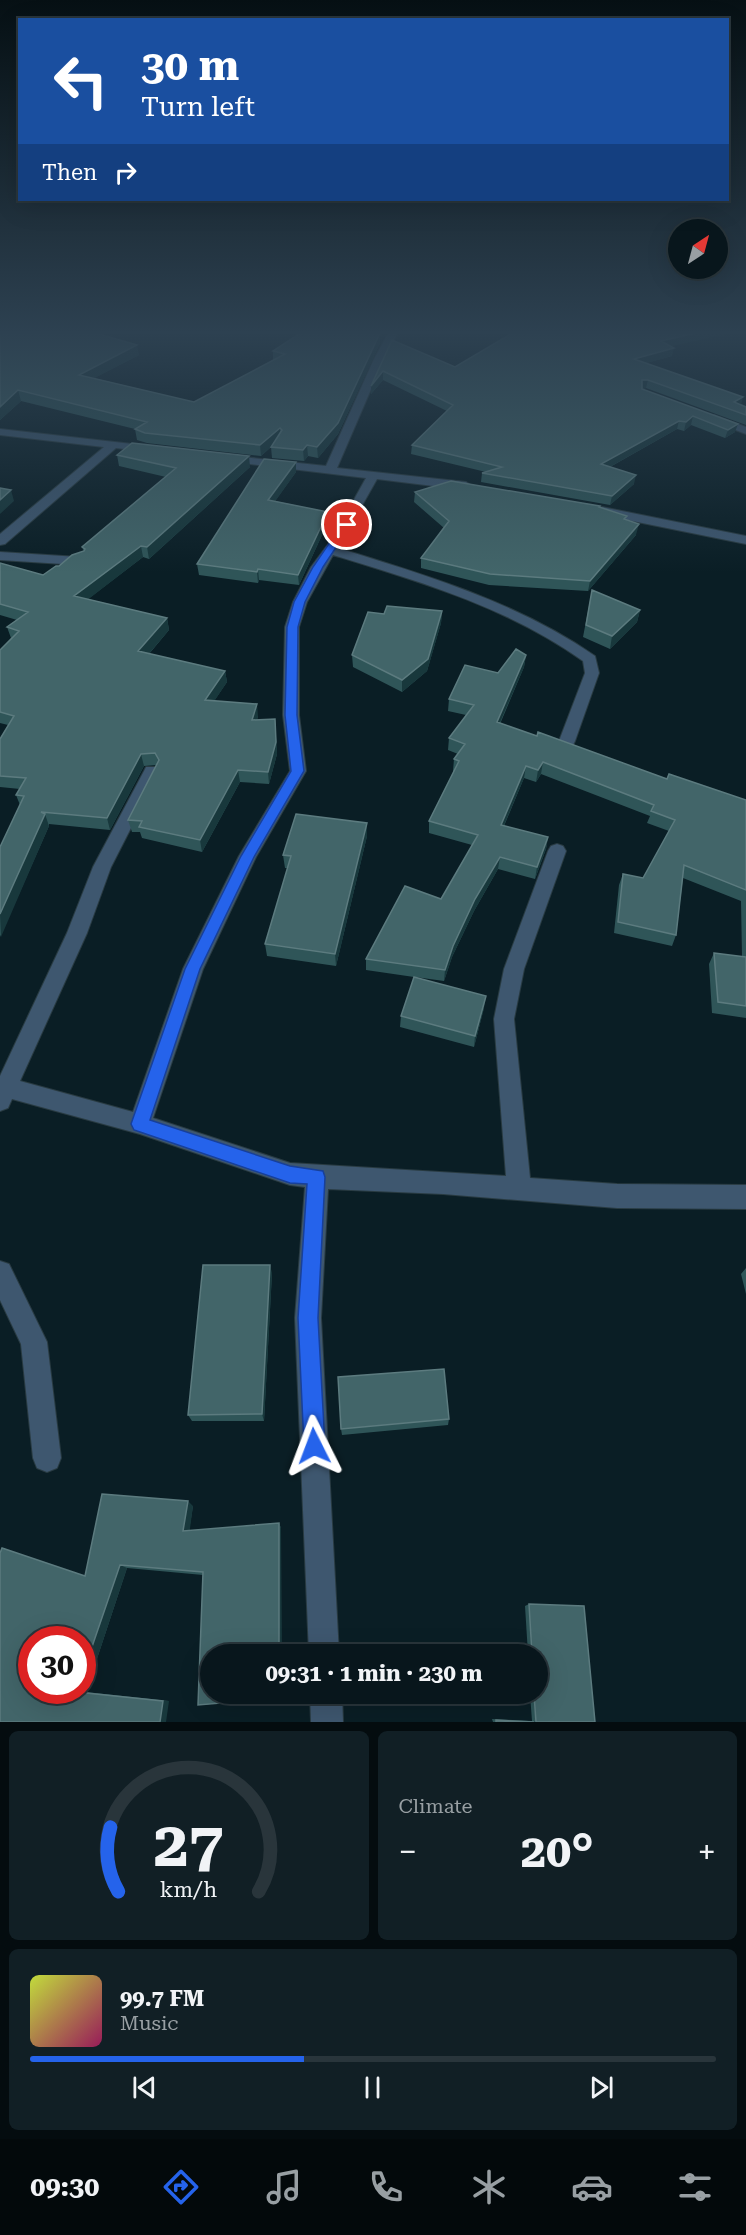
<!DOCTYPE html>
<html lang="en">
<head>
<meta charset="utf-8">
<style>
  body { margin:0; font-family:"Roboto Serif",serif; background:#111f25; color:#f1f3f6; height:100vh; display:flex; flex-direction:column; font-size:22px; white-space:nowrap }
  * { box-sizing:border-box; margin:0 }
  p { font-size:20px; color:#989fa3 }
  .icon { flex:none; width:33px; height:33px; fill:none; stroke:currentColor; stroke-width:2; stroke-linecap:round; stroke-linejoin:round }
  .map { position:relative; height:1722px; overflow:hidden }
  .panel { display:flex; flex-direction:column; gap:9px; padding:9px; background:#040c0f; flex:1 }
  .panel>* { flex:none }
  .top-card { position:absolute; left:18px; top:18px; width:711px; height:183px; border-radius:0px; box-shadow:0 6px 24px #0002,0 0 0 2px #29353b; background:#1a4fa0; color:#fff; overflow:hidden }
  .needle { width:39px; rotate:36deg }
  .tools { position:absolute; left:668px; top:219px; display:grid; gap:12px }
  .tools a { display:grid; place-items:center; width:60px; height:60px; border-radius:50%; background:#08161c; box-shadow:0 6px 24px #0002,0 0 0 2px #29353b; font-size:30px }
  .speed { position:absolute; left:18px; top:1626px; display:flex; gap:12px; font-size:30px; font-weight:700; text-align:center }
  .speed>* { display:grid; place-content:center; width:78px; height:78px; border-radius:50%; background:#08161c; box-shadow:0 6px 24px #0002,0 0 0 2px #29353b; line-height:1 }
  .speed .limit { border:9px solid #d22; background:#fff; color:#111 }
  .pin { position:absolute; display:grid; place-items:center; width:51px; height:51px; color:#fff; margin:-26px; border:3px solid #fff; border-radius:50%; box-shadow:0 2px 6px #0007 }
  .me { position:absolute; width:66px; margin:-33px; rotate:357deg; stroke-linejoin:round; filter:drop-shadow(0 0 4px #0008) }
  .turn { display:flex; align-items:center; gap:21px; height:126px; padding:0 24px; font-size:27px }
  .turn .icon { width:78px; height:78px; stroke-width:2.5 }
  .turn b { display:block; font-size:42px; line-height:51px }
  .then { display:flex; align-items:center; height:57px; padding:0 24px; background:#0003; gap:12px; font-size:22px }
  .big { font-size:45px; font-weight:700; line-height:1.1 }
  .panel .card { flex:1; display:flex; flex-direction:column; justify-content:center; gap:9px; min-width:0; padding:0 21px; border-radius:9px; background:#111f25 }
  .panel .dial { align-items:center; gap:0 }
  .dial svg { height:156px; overflow:visible; fill:none; stroke:#29353b; stroke-width:7; stroke-linecap:round; text-anchor:middle }
  .dial text { fill:#f1f3f6; stroke:none }
  .song { display:flex; align-items:center; gap:18px }
  .cover { width:72px; height:72px; border-radius:9px; background:linear-gradient(135deg,hsl(70 70% 55%),hsl(330 70% 35%)) }
  .played { height:6px; border-radius:3px; background:linear-gradient(90deg,#2563eb 40%,#29353b 40%) }
  .keys { display:flex; justify-content:space-around; direction:ltr }
  .heat { display:flex; justify-content:space-between; align-items:center; font-size:33px; direction:ltr }
  .panel .tiles { flex:1; display:grid; gap:9px; grid-template-columns:1fr 1fr }
  .card:last-child { grid-column:span 2 }
  .trip { position:absolute; left:200px; top:1644px; width:348px; height:60px; border-radius:30px; background:#08161c; box-shadow:0 6px 24px #0002,0 0 0 2px #29353b; font-weight:700; line-height:60px; text-align:center }
  .dock { display:flex; height:96px; justify-content:space-around; align-items:center; background:#03090b; color:#989fa3 }
  .dock .icon { width:42px; height:42px }
  .dock .selected { color:#2563eb }
  .dock b { font-size:27px; color:#f1f3f6 }
  .map>svg:first-child { display:block }
  .lines { fill:none; stroke-linecap:round; stroke-linejoin:round }
  .street-casing { stroke:#293b42; stroke-width:2 }
  .street { fill:#3e576f; fill-rule:evenodd }
  .wall { fill:#2f5558 }
  .shaded-wall { fill:#18383c }
  .building { fill:#426569; stroke:#5c7b7f; stroke-width:1.5 }
  .route { fill:#2563eb; stroke:#184099; stroke-width:1.5 }
</style>
</head>
<body>
<div class="map">
<svg width="746" height="1722" viewBox="0 0 746 1722">
  <rect width="100%" height="100%" fill="#0a1e25"/>
  <g class="lines">
    <defs>
      <path id="street" d="M389,332H398L384,359L337,468L466,482L472,486L466,490L377,479L338,548C428,576 517,602 595,656L599,673L575,741L573,745H561L559,741L585,673L583,661C507,607 421,582 333,555L307,602L299,627V715L306,771L256,857L203,969L153,1118L290,1163L506,1176L494,1019L504,969L548,851L551,846L557,844L563,846L566,851L524,969L514,1019L530,1178L617,1184L746,1185V1209L617,1208L443,1194L328,1189L321,1318L339,1654H309L295,1318L305,1187L290,1185L140,1134L12,1099L8,1108L0,1111V1076L67,933L93,867L144,771L146,767H158L160,771L111,867L87,933L20,1081L133,1112L183,969L239,856L290,771L283,715L285,627L293,602L311,567L332,539L366,478L225,461L219,458L225,455L326,466L374,359Z
        M714,415L746,427V434L710,420L709,418Z
        M0,429L150,446L156,449L150,452L116,448L5,544L0,545V534L104,447L0,435Z
        M602,507L746,536V544L598,514V508Z
        M0,552L79,557L86,561L79,565L0,560Z
        M0,1261L9,1264L47,1342L61,1458L57,1468L47,1472L37,1468L33,1458L21,1344L0,1300Z
        M310,1694H342L343,1722H311Z"/>
    </defs>
    <!-- street casing -->
    <use href="#street" class="street-casing"/>
    <!-- street -->
    <use href="#street" class="street"/>
  </g>
  <!-- wall -->
  <path class="wall" d="M0,332L139,355L94,378L194,402L273,360V351L380,343L338,434L318,458L308,456L304,461L272,458L271,447L261,456L147,443L137,440L135,429L21,401L0,420Z
    M392,340L455,367L671,346L672,356L646,363L746,406V425L646,388L642,389L735,432L725,438L691,425L684,431L677,429L610,467L634,484L610,505L481,482L482,473L486,472L411,454L412,445L447,411L383,380L371,394V386Z
    M117,455L250,467L149,559L143,557L88,599L167,618L169,630L149,654L225,671L227,682L214,701L258,716L257,720L275,719L277,754L269,784L240,782L202,852L142,838L140,832H132L128,820L157,765L144,766L110,830L49,824V826L0,937V847L20,805L16,795L20,789L0,787V739L8,725L0,723V650L11,638L7,627L17,620L0,615V563L43,575L84,552L82,547L166,477L119,466Z
    M296,462V472L275,501L328,512V522L299,585L259,580L258,583L199,575L197,564Z
    M415,492L600,506V508L626,520L636,535L588,591L489,585L421,568V558L444,528L414,502Z
    M592,590L640,610L637,622L610,649L583,637Z
    M442,611L441,623L427,671L402,692L353,667L352,655L384,614Z
    M526,655L524,667L500,724L667,779L746,800V1018L712,1013L709,964L714,953L742,957L741,901L683,878L676,935L672,946L614,933L619,885L623,874L643,878L669,831L647,823L650,816L541,774L536,782L524,778L504,826L548,837L546,849L535,879L498,869L474,911L452,957L444,981L415,977L484,1008L474,1047L400,1027L401,1016L414,977L366,970V959L441,899L472,845L429,833V821L454,771H453L454,759L458,754L448,750L449,738L466,715L448,711L449,699L498,673Z
    M367,836L336,966L267,956L265,944L288,868H285L283,855Z
    M746,1268V1294L741,1274Z
    M272,1273L264,1421H192L188,1415Z
    M449,1419L448,1425L342,1435L341,1429Z
    M193,1506L189,1531L279,1523L281,1528L210,1694H282V1698L198,1705L203,1575L127,1568L86,1692L169,1701L1,1722L85,1576Z
    M529,1604L595,1722H493L492,1719L532,1721L530,1694H537V1654H528L525,1606Z"/>
  <!-- shaded-wall -->
  <path class="shaded-wall" d="M700,332H735L659,349L661,341Z
    M380,333V343L338,434L318,458L317,447Z
    M137,345L139,355L81,385L79,375Z
    M674,348L672,356L632,367L634,359Z
    M383,371V380L371,394V386Z
    M642,380H648L646,388L640,389Z
    M18,390L21,401L0,420V407Z
    M743,397L741,405L732,411L734,402Z
    M693,416L691,425L684,431L686,422Z
    M679,421L677,429L599,473L601,464Z
    M738,424L735,432L725,438L728,430Z
    M280,428V439L261,456L260,445Z
    M307,445L308,456L304,461L303,450Z
    M249,456L250,467L149,559L147,547Z
    M296,462V472L269,510L268,500Z
    M636,475L634,484L610,505L612,496Z
    M11,490L14,501L0,514V500Z
    M328,512V522L299,585L298,575Z
    M639,524L636,535L588,591L590,581Z
    M141,546L143,557L77,608L74,596Z
    M258,569L259,580L258,583L257,572Z
    M640,610L637,622L610,649L612,636Z
    M442,611L441,623L427,671L402,692V680Z
    M167,618L169,630L141,663L138,651Z
    M526,655L524,667L495,734L497,722Z
    M225,671L227,682L207,712L205,700Z
    M257,704L258,716L254,732L252,720Z
    M275,719L277,754L269,784L268,772Z
    M141,754L144,766L110,830L107,818Z
    M543,762L541,774L536,782L538,770Z
    M526,766L524,778L499,837L501,825Z
    M238,770L240,782L202,852L200,840Z
    M45,814L49,826L1,937L0,914Z
    M367,823V836L336,966L335,954Z
    M548,837L546,849L535,879L537,867Z
    M500,857L498,869L474,911L452,957L444,981L445,970L453,946L475,899Z
    M486,996L484,1008L474,1047L475,1036Z
    M270,1265L272,1273L264,1421L262,1414Z
    M188,1501L193,1506L189,1536L183,1531Z
    M279,1523L281,1528L282,1654H279Z
    M120,1565L127,1568L86,1692H77V1690H82V1676Z
    M163,1701H169L166,1722H160Z"/>
  <!-- building -->
  <path class="building" d="M0,332H92L137,345L79,375L194,402L285,354L273,351L302,332L380,333L338,423L317,447L307,445L303,450L271,447L282,430L280,428L260,445L145,433L135,429L147,422L18,390L0,407Z
    M514,332H700L661,341L674,348L634,359L743,397L734,402L746,407V415L648,380H642V389L738,424L728,430L693,416L686,422L679,421L601,464L636,475L612,496L482,473L502,467L412,445L453,405L383,371L371,386L392,340L455,367Z
    M132,443L249,456L147,547L141,546L74,596L167,618L138,651L225,671L205,700L257,704L252,720L275,719L276,742L268,772L238,770L200,840L139,827L142,821L128,820L159,760L155,753L141,754L107,818L41,812L45,814L0,914V847L24,796L16,795L26,778L0,776V739L14,716L0,712V650L19,631L7,627L28,612L0,604V563L43,575L56,566H59L72,555L84,551L85,549L82,547L176,468L117,455Z
    M264,459L296,462L268,500L328,512L298,575L258,569L257,572L197,564Z
    M451,481L600,506L599,507L627,516L624,519L639,524L590,581L490,574L421,558L449,521L415,492Z
    M0,488L11,490L0,500Z
    M592,590L640,610L612,636L586,625Z
    M387,606L442,611L428,659L402,680L352,655L368,612L384,614Z
    M516,649L526,655L497,722L537,736L538,732L667,779L669,774L746,800V890L684,865L676,935L618,922L623,874L643,878L675,820L651,811L654,805L543,762L538,770L526,766L501,825L548,837L537,867L500,857L475,899L453,946L445,970L366,959L405,886L441,899L478,835L429,821L459,761L454,759L465,744L449,738L474,705L449,699L465,665L498,673Z
    M296,814L367,823L335,954L265,944L291,856L283,855Z
    M714,953L746,957V1006L718,1002Z
    M414,977L486,996L475,1036L401,1016Z
    M203,1265H270L262,1414L188,1415Z
    M444,1369L449,1419L341,1429L338,1377Z
    M102,1494L188,1501L183,1531L279,1523V1654H210V1694H279V1698L198,1705L203,1572L120,1565L82,1676V1640H32V1690H77V1692L163,1701L160,1722H0V1553L2,1548L85,1576Z
    M529,1604L584,1606L595,1722H536L534,1694H537V1654H532Z
    M496,1720L534,1722H496Z"/>
  <!-- sky -->
  <linearGradient id="sky" x2="0" y2="1"><stop stop-color="#061014"/><stop offset="0.58" stop-color="#2d4151"/><stop offset="1" stop-color="#2d4151" stop-opacity="0"/></linearGradient>
  <rect width="746" height="573" fill="url(#sky)"/>
  <!-- route -->
  <path class="route" d="M343,523L351,525L323,567L305,602L298,627L297,715L304,771L254,857L200,969L150,1120L290,1166L323,1171L325,1177L318,1318L325,1446L322,1453L314,1456L307,1453L304,1446L298,1318L307,1184L290,1183L140,1132L134,1130L131,1124L185,969L241,856L291,771L285,715L287,627L294,602L313,567Z"/>
</svg>
<div class="tools">
<a><svg class="needle" viewBox="-14 -14 28 28"><path d="M0-13l5 13h-10z" fill="#e53935"/><path d="M0 13l5-13h-10z" fill="#989fa3"/></svg></a>
</div>
<div class="speed"><div class="limit">30</div></div>
<div class="pin" style="left:347px;top:525px;background:#d93025"><svg class="icon" aria-label="arrive" viewBox="0 0 24 24"><path d="M6 21V4h12l-3 4 3 4H6"/></svg></div>
<svg class="me" style="left:314px;top:1446px" viewBox="-20 -20 40 40"><path d="M0-17L14 15 0 8-14 15z" fill="#2563eb" stroke="#fff" stroke-width="4"/></svg>
<div class="trip">09:31 · 1 min · 230 m</div>
<div class="top-card">
<div class="turn"><svg class="icon" aria-label="left" viewBox="0 0 24 24"><path d="M17 20v-9H6M10 6l-5 5 5 5"/></svg><div><b>30 m</b>Turn left</div></div>
<div class="then">Then<svg class="icon" aria-label="right" viewBox="0 0 24 24"><path d="M7 20v-9h11M14 6l5 5-5 5"/></svg></div>
</div>
</div>
<section class="panel">
<div class="tiles">
<div class="card dial"><svg viewBox="0 0 100 80">
<path d="M14 69A42 42 0 1 1 86 69"/>
<path d="M14 69A42 42 0 0 1 10 36" stroke="#2563eb"/>
<text x="50" y="56" font-size="32" font-weight="700">27</text>
<text x="50" y="72" font-size="11">km/h</text>
</svg></div>
<div class="card"><p>Climate</p>
<div class="heat"><a>−</a><b class="big">20°</b><a>+</a></div>
</div>
<div class="card">
<div class="song"><i class="cover"></i><div><b>99.7 FM</b><p>Music</p></div></div>
<div class="played"></div>
<div class="keys"><svg class="icon" aria-label="previous" viewBox="0 0 24 24"><path d="M18 5L8 12l10 7zM5 5v14"/></svg><svg class="icon" aria-label="pause" viewBox="0 0 24 24"><path d="M8 5v14M16 5v14"/></svg><svg class="icon" aria-label="next" viewBox="0 0 24 24"><path d="M6 5l10 7-10 7zM19 5v14"/></svg></div>
</div>
</div>
</section>
<nav class="dock">
<b>09:30</b>
<svg class="icon selected" aria-label="directions" viewBox="0 0 24 24"><path d="M12 3l9 9-9 9-9-9zM9 14v-3h6M13 9l2 2-2 2"/></svg>
<svg class="icon" aria-label="music" viewBox="0 0 24 24"><path d="M9 18V5l10-2v13"/><circle cx="6" cy="18" r="3"/><circle cx="16" cy="16" r="3"/></svg>
<svg class="icon" aria-label="phone" viewBox="0 0 24 24"><path d="M5 4h4l2 5-3 2q2 4 5 5l2-3 5 2v4C11 20 4 13 5 4z"/></svg>
<svg class="icon" aria-label="climate" viewBox="0 0 24 24"><path d="M12 3v18M4 7l16 10M4 17L20 7"/></svg>
<svg class="icon" aria-label="car" viewBox="0 0 24 24"><path d="M5 17H2v-5l4-1 3-4h7l3 4 3 1v5h-3M9 17h6M6 11h13"/><circle cx="7" cy="17" r="2"/><circle cx="17" cy="17" r="2"/></svg>
<svg class="icon" aria-label="filters" viewBox="0 0 24 24"><path d="M4 7h16M4 17h16"/><circle cx="9" cy="7" r="2"/><circle cx="15" cy="17" r="2"/></svg>
</nav>
</body>
</html>
